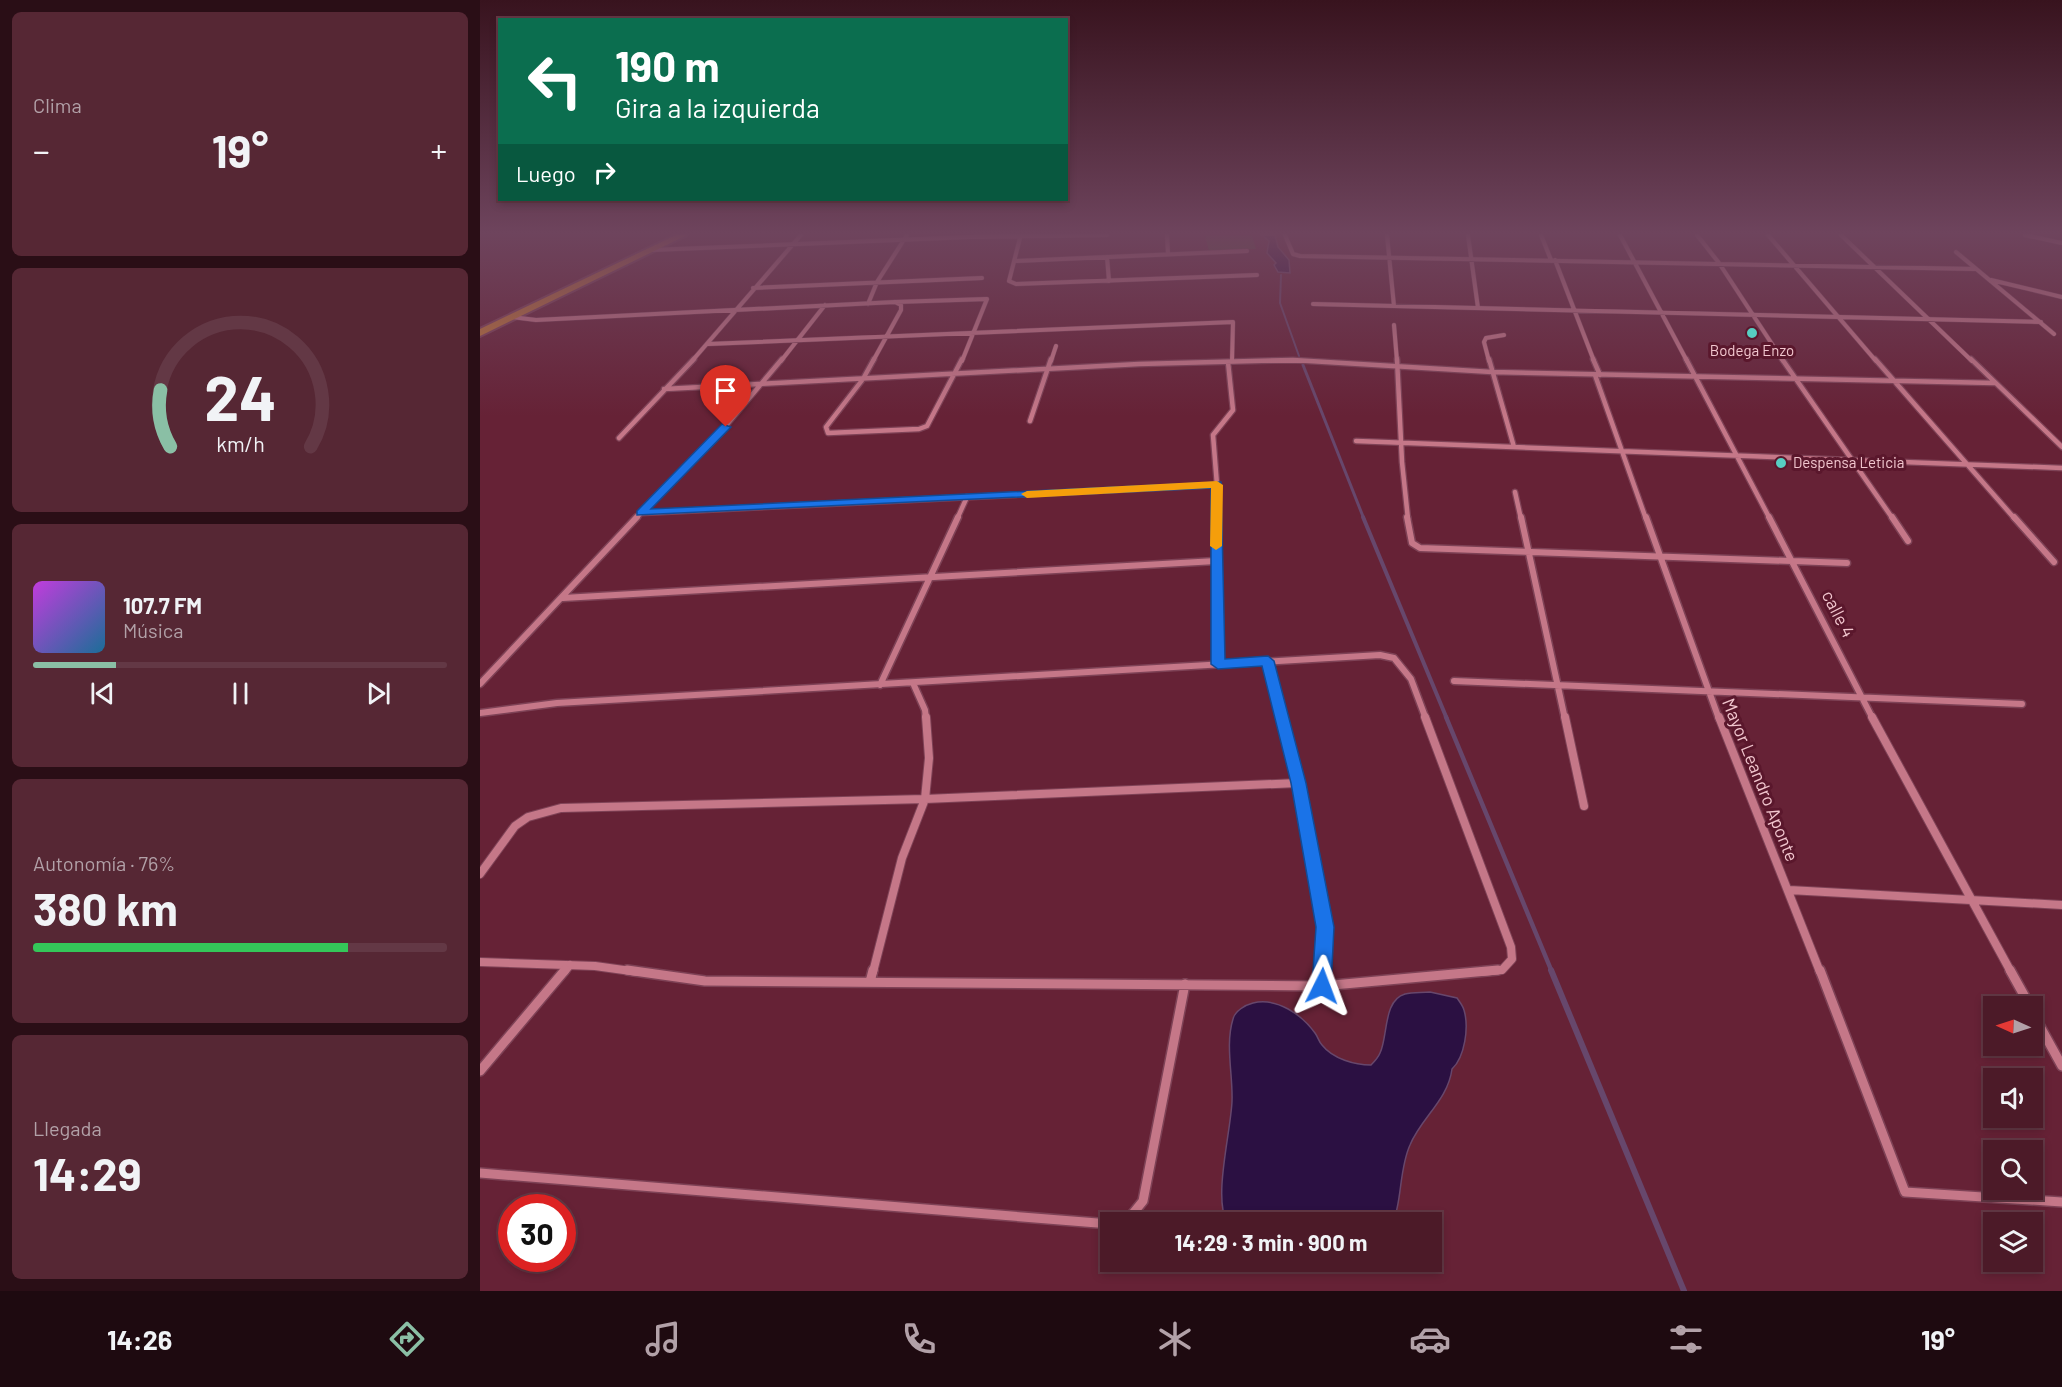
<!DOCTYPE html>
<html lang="es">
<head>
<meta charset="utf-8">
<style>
  body { margin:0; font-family:Barlow,sans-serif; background:#562734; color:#f1f3f6; height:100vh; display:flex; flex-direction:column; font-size:22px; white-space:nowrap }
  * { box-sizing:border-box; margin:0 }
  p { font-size:20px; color:#b2a1a8 }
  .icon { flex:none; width:33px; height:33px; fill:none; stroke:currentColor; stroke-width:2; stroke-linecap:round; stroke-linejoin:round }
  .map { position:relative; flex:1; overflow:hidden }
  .panel { display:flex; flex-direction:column; gap:12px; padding:12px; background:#2a0e16; width:480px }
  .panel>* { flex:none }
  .hud { position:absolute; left:18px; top:18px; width:570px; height:183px; border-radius:0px; box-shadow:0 3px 9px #0003,0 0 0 2px #633845; background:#0b6e4f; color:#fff; overflow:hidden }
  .needle { width:39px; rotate:273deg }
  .fabs { position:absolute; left:1503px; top:996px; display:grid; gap:12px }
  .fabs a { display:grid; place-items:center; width:60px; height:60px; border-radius:0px; background:#4c1a28; box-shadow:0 3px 9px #0003,0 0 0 2px #633845; font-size:30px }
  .speed { position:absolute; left:18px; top:1194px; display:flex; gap:12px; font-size:30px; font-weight:700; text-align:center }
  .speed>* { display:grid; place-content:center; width:78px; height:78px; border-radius:50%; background:#4c1a28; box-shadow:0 3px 9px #0003,0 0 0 2px #633845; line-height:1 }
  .speed .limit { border:9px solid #d22; background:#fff; color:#111 }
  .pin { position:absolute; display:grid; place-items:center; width:51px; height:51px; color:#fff; margin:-62px -26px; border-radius:50% 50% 50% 0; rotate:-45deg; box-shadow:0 0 6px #0007 }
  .pin .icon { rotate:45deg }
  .me { position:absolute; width:66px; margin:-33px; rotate:3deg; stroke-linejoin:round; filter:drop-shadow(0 0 4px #0008) }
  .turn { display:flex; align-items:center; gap:21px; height:126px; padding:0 18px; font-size:27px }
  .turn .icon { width:78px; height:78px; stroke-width:2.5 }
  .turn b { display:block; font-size:42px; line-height:51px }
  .then { display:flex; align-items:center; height:57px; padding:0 18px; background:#0003; gap:12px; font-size:22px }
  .big { font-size:45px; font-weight:700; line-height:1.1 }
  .panel .widget { flex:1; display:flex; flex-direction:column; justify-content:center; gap:9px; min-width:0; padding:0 21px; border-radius:9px; background:#562734 }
  .panel .dial { align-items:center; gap:0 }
  .dial svg { height:156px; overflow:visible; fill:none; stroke:#633845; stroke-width:7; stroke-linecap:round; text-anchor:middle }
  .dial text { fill:#f1f3f6; stroke:none }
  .song { display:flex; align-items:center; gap:18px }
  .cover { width:72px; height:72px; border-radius:9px; background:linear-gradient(135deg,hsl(290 70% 55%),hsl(200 70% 35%)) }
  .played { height:6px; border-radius:3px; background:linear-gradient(90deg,#8abfa5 20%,#633845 20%) }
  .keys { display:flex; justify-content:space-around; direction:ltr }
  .heat { display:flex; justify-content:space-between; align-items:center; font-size:33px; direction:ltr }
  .charge { height:9px; border-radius:4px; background:linear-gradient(90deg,#34c759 76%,#633845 0) }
  .trip { position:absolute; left:620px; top:1212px; width:342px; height:60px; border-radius:0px; background:#4c1a28; box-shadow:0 3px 9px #0003,0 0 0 2px #633845; font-weight:700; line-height:60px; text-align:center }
  .dock { display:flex; height:96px; justify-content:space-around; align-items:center; background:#1e0a10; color:#b2a1a8 }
  .dock .icon { width:42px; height:42px }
  .dock .selected { color:#8abfa5 }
  .dock b { font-size:27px; color:#f1f3f6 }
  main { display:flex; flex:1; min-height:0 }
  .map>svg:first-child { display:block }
  .green { fill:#495733 }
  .water { fill:#2b1042; stroke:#67476c; stroke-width:1.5 }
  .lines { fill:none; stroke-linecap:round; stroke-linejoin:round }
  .stream-far4 { stroke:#67476c; stroke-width:2 }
  .stream-far3 { stroke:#67476c; stroke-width:3 }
  .stream-far2 { stroke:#67476c; stroke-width:4 }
  .stream-far1 { stroke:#67476c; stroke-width:4.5 }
  .stream { stroke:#67476c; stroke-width:6 }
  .minor-far4-casing { stroke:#7e4256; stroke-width:5 }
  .minor-far3-casing { stroke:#7e4256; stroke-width:7 }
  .minor-far2-casing { stroke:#7e4256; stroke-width:9 }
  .minor-far1-casing { stroke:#7e4256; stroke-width:10 }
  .minor-casing { stroke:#7e4256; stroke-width:12 }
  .trunk-casing { stroke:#7e4256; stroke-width:4 }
  .minor-far4 { stroke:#c57788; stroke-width:4 }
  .minor-far3 { stroke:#c57788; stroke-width:4.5 }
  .minor-far2 { stroke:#c57788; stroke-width:6 }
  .minor-far1 { stroke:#c57788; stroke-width:8 }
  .minor { stroke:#c57788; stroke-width:9 }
  .trunk { fill:#c07836; fill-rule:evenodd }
  .route { fill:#1a73e8; stroke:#114b97; stroke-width:1.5 }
  .slow { fill:#f59e0b }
  .poi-dot { fill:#57cec2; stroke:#5a172c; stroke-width:2 }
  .labels { text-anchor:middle; stroke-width:6; stroke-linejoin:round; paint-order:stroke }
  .far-poi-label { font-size:15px; fill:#f2c7cf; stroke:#5a172c }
  .street-label { font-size:18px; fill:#f2c7cf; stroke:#5a172c }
</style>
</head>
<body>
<main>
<section class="panel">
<div class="widget"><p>Clima</p>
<div class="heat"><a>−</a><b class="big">19°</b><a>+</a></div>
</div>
<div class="widget dial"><svg viewBox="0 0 100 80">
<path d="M14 69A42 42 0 1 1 86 69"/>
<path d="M14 69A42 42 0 0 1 9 40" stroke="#8abfa5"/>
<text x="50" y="56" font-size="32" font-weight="700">24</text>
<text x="50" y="72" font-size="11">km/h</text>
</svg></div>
<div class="widget">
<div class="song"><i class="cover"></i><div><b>107.7 FM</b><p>Música</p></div></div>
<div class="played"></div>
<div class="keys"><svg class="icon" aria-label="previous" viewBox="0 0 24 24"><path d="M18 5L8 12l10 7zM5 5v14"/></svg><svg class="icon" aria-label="pause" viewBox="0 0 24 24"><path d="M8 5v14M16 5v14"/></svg><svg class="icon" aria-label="next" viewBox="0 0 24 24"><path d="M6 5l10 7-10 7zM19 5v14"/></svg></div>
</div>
<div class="widget"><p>Autonomía · 76%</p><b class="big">380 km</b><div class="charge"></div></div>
<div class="widget"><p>Llegada</p><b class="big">14:29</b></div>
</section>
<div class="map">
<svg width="1582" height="1291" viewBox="0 0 1582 1291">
  <rect width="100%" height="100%" fill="#662236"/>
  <!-- green -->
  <path class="green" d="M725,235H772L776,249L729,251Z"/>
  <!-- water -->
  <path class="water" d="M782,235H795L798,247L809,260L810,273L798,272L794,265L796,263L787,253L789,241Z
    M950,992L977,998C979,1001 983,1006 984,1010C989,1027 985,1057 972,1069C968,1100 941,1118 930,1145C919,1169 922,1202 913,1222H747C733,1198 751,1131 752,1101C753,1074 745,1045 753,1019C755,1011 765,1005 773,1003C797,997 822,1015 835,1033C838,1037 839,1042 842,1045C853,1059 875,1065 891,1065C894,1062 898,1058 900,1053C908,1037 903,1000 925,994C933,992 942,993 950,992Z"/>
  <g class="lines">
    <!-- stream-far4 -->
    <path class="stream-far4" d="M801,275L800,303L819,356"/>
    <!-- stream-far3 -->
    <path class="stream-far3" d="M823,365L884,519"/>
    <!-- stream-far2 -->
    <path class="stream-far2" d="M883,517L967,719"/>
    <!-- stream-far1 -->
    <path class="stream-far1" d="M966,717L1072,972"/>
    <!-- stream -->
    <path class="stream" d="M1071,970L1204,1291"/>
    <defs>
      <path id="minor-far4" d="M687,235L688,254
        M805,235L813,254L820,256L1496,269
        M907,235L914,306
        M988,235L998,308
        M1061,235L1071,260
        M1140,235L1207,361
        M1217,235L1239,263L1303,361
        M1288,235L1396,361
        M1361,235L1492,361
        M1545,235L1582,243
        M540,238L529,281L536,284L777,275
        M171,250L489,237L627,235
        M1476,252L1574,334
        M627,257L629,281
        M1075,260L1114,361
        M535,261L767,251
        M1511,280L1582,297
        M273,288L502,278
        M415,302L507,299L482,361
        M388,304L397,282L427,235
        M833,304L1561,322
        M32,317L56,320L415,302
        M914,325L917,361
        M228,344L753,322L752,361
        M212,361L321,235
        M301,361L345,305
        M393,361L421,310V305L415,302
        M571,361L576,346
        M784,361H826
        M1009,361L1004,342L1006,338L1024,335"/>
      <path id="minor-far3" d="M394,359L383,379L346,427L348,433L439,429L447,426L482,359
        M917,359L922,462L928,519
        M1009,359L1034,447
        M1113,359L1120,375
        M1206,359L1290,519
        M1302,359L1413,519
        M1395,359L1535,519
        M1491,359L1582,447
        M1115,375L1166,519
        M184,389L659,364L813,360L1012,372L1515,383
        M550,421L571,359
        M139,438L214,359
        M876,441L1582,468
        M737,485L733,435L753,410L748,362
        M1035,492L1041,519
        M161,513L737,485V519
        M155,519L233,441L302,359
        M477,519L487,497"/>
      <path id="minor-far2" d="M737,517L738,664
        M927,517L932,543L940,548L1367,563
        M1041,517L1085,719
        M1166,517L1239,719
        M1289,517L1393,719
        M1412,517L1428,541
        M1534,517L1574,562
        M83,598L736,561
        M787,661L802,719
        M974,681L1542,704
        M433,683L445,710L446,719
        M0,684L157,517
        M400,685L478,517
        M0,713L77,703L900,655L914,658L931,679L946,719"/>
      <path id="minor-far1" d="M801,717L818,783L845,927L843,972
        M945,717L1031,947L1032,959L1022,970L1001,972
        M1085,717L1104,806
        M1239,717L1340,972
        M1392,717L1531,972
        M0,874L35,826L48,817L81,808L445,799L818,783
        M1309,890L1582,905
        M0,962L115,966L158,972
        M84,972L90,965
        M393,972L422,858L445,799L449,758L446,717"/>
      <path id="minor" d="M147,970L225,981L842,986L1018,970
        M1340,970L1425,1192L1582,1202
        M1530,970L1550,1006
        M390,982L393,970
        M842,986L843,970
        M1552,1012L1582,1066
        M0,1071L85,970
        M0,1173L630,1224
        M646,1222L663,1201L705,984"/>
      <path id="trunk" d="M196,235H207L0,336V329Z"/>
    </defs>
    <!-- minor-far4 casing -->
    <use href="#minor-far4" class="minor-far4-casing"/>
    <!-- minor-far3 casing -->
    <use href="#minor-far3" class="minor-far3-casing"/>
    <!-- minor-far2 casing -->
    <use href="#minor-far2" class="minor-far2-casing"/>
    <!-- minor-far1 casing -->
    <use href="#minor-far1" class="minor-far1-casing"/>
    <!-- minor casing -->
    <use href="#minor" class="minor-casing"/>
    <!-- trunk casing -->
    <use href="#trunk" class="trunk-casing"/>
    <!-- minor-far4 -->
    <use href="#minor-far4" class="minor-far4"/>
    <!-- minor-far3 -->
    <use href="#minor-far3" class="minor-far3"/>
    <!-- minor-far2 -->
    <use href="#minor-far2" class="minor-far2"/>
    <!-- minor-far1 -->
    <use href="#minor-far1" class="minor-far1"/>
    <!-- minor -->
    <use href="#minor" class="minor"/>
    <!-- trunk -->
    <use href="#trunk" class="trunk"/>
  </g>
  <!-- sky -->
  <linearGradient id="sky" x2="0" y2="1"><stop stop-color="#38131e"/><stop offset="0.56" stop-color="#6e445d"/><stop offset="1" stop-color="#6e445d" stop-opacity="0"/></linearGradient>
  <rect width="1582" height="416" fill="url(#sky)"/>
  <!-- route -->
  <path class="route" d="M242,424L251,427L171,509L741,482L745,659L788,656L794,661L826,783L854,927L851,986L848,992L842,995L835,992L832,986L836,927L811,783L782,666L738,669L731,664V488L157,515V511Z"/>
  <!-- slow -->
  <path class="slow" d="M737,481L743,485L742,546L736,550L730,546L731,488L547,498L541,494L547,491Z"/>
  <!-- markers -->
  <g class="poi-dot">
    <circle cx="1272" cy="333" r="6"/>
    <circle cx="1301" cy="463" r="6"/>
  </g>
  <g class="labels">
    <!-- far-poi labels -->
    <g class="far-poi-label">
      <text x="1272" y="356">Bodega Enzo</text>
      <text x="1313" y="468" text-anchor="start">Despensa Leticia</text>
    </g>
    <!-- street labels -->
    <g class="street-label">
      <text transform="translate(1358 614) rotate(63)" y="6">calle 4</text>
      <text transform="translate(1280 780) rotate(68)" y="6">Mayor Leandro Aponte</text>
    </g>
  </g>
</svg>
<div class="fabs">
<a><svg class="needle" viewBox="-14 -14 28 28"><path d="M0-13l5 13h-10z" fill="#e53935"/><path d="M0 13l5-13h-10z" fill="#b2a1a8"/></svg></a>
<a><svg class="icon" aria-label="sound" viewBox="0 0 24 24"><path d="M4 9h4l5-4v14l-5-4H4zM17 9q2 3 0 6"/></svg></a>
<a><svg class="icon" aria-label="search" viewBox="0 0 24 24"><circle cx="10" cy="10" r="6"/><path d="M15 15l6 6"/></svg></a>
<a><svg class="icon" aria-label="layers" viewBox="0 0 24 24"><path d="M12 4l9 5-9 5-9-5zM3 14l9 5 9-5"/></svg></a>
</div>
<div class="speed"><div class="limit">30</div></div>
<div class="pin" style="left:246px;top:427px;background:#d93025"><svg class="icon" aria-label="arrive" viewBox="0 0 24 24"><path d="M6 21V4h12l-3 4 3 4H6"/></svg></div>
<svg class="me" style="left:842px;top:986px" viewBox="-20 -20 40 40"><path d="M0-17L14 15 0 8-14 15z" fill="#1a73e8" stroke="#fff" stroke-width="4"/></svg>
<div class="trip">14:29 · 3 min · 900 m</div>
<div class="hud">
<div class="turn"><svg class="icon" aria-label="left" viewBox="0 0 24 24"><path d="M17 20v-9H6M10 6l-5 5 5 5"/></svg><div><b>190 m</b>Gira a la izquierda</div></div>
<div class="then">Luego<svg class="icon" aria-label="right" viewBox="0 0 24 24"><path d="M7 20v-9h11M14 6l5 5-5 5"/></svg></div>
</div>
</div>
</main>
<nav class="dock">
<b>14:26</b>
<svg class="icon selected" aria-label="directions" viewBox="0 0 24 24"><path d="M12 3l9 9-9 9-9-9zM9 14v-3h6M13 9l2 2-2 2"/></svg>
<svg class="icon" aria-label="music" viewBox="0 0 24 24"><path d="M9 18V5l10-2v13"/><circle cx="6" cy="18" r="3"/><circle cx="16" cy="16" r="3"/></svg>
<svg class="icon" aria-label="phone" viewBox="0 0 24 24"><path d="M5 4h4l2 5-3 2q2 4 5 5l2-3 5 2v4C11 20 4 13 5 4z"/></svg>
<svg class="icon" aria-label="climate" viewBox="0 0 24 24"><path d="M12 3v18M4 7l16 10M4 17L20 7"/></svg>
<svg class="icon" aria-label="car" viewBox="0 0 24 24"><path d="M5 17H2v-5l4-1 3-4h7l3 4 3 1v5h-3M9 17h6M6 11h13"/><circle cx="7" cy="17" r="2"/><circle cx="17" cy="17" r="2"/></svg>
<svg class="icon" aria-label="filters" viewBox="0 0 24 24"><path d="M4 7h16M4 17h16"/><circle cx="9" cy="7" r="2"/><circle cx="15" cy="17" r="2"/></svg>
<b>19°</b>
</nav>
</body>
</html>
